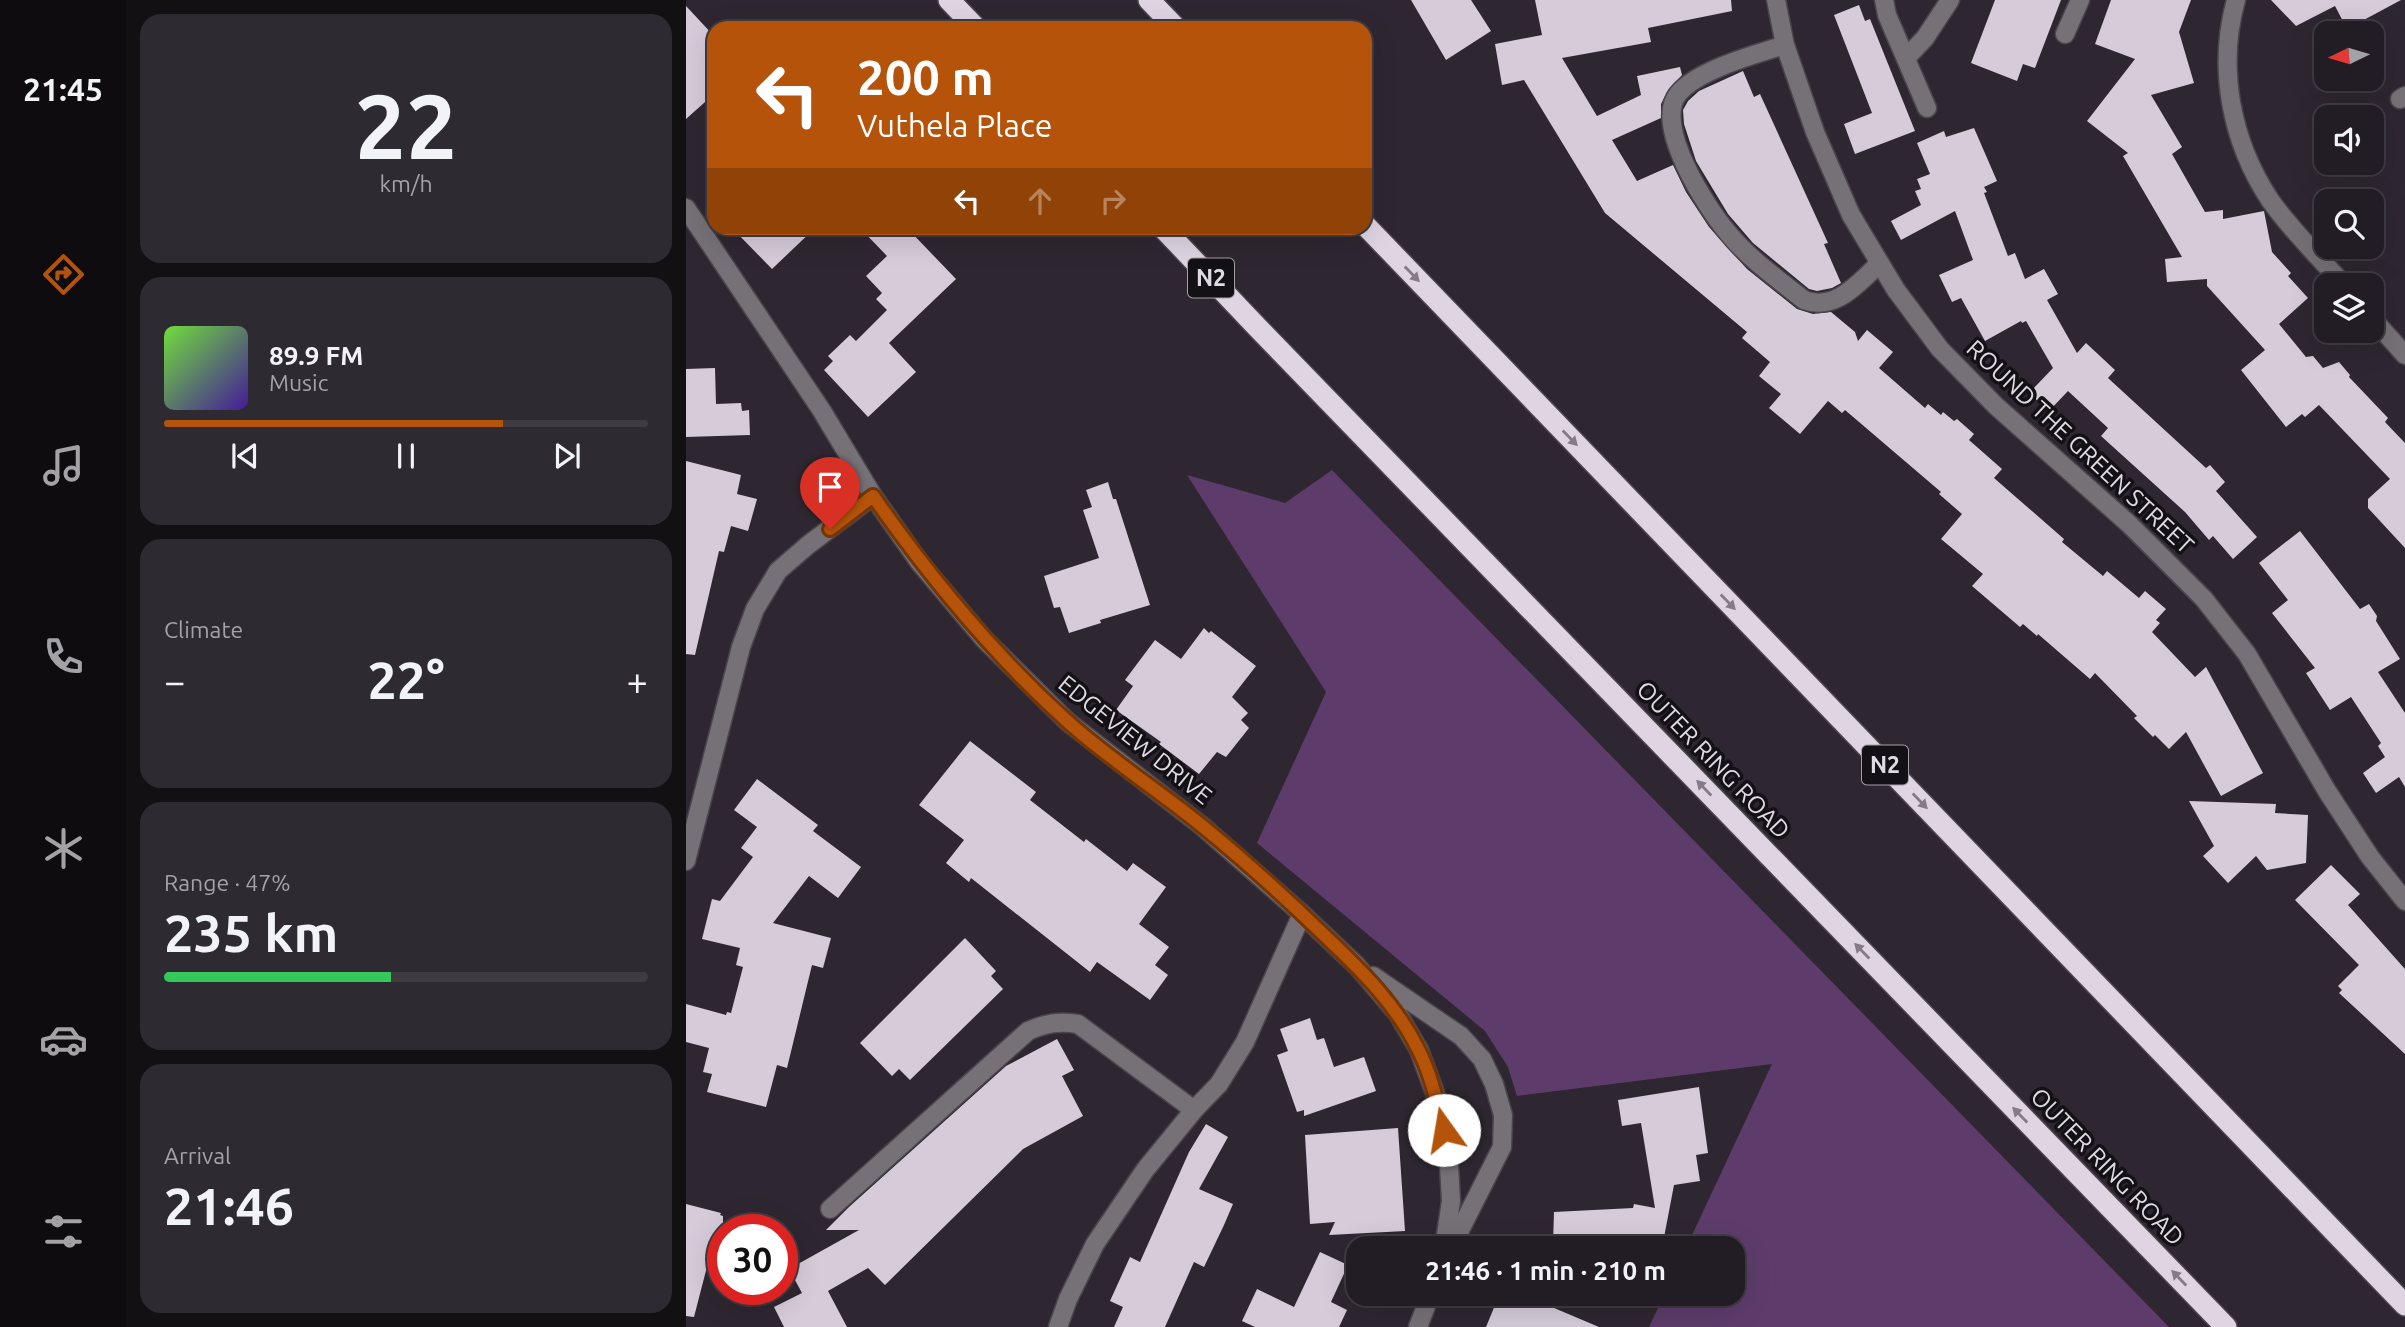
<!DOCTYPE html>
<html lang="en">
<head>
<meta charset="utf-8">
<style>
  body { margin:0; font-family:Ubuntu,sans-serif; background:#2e2a32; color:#f1f3f6; height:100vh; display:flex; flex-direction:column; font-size:26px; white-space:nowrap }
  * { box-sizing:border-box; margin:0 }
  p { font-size:23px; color:#a2a2a7 }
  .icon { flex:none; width:38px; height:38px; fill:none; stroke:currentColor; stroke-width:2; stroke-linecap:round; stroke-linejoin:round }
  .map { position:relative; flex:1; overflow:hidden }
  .panel { display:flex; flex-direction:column; gap:14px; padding:14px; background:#131014; width:560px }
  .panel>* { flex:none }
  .top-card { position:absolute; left:21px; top:21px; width:665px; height:214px; border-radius:21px; box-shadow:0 7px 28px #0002,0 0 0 2px #3f3b42; background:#b45309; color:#fff; overflow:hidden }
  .needle { width:46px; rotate:265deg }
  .tools { position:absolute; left:1628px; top:21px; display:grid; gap:14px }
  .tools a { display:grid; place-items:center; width:70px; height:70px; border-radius:14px; background:#221d25; box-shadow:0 7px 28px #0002,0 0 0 2px #3f3b42; font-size:35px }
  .speed { position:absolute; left:21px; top:1214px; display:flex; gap:14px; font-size:35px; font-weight:700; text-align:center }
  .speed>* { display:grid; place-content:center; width:91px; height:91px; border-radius:50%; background:#221d25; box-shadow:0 7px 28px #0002,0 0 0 2px #3f3b42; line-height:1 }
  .speed .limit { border:10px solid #d22; background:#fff; color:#111 }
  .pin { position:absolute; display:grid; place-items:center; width:60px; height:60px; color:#fff; margin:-72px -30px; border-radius:50% 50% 50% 0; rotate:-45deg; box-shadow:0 0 7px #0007 }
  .pin .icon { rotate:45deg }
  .me { position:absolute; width:77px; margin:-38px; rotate:347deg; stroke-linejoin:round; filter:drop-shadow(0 0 5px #0008) }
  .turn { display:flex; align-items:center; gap:24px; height:147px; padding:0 35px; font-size:32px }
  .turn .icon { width:91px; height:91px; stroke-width:2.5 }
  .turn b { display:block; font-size:49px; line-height:60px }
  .lanes { display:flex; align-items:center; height:66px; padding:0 35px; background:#0003; justify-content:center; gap:35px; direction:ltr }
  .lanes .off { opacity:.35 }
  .big { font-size:52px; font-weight:700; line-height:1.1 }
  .panel .widget { flex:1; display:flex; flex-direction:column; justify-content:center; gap:10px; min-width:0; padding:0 24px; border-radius:21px; background:#2e2a32 }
  .panel .dial { align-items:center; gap:0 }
  .dial b { font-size:91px; line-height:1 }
  .song { display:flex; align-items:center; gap:21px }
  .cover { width:84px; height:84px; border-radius:10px; background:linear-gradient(135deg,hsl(100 70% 55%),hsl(260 70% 35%)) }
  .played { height:7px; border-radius:4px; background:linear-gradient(90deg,#b45309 70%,#3f3b42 70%) }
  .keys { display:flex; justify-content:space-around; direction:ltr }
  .heat { display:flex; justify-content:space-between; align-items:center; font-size:38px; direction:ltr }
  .charge { height:10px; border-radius:5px; background:linear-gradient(90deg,#34c759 47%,#3f3b42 0) }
  .trip { position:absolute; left:660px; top:1236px; width:399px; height:70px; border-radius:21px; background:#221d25; box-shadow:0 7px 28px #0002,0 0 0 2px #3f3b42; font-weight:700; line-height:70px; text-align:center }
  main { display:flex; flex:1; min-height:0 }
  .dock { display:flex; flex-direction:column; width:126px; justify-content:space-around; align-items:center; background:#0e0c0f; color:#a2a2a7 }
  .dock .icon { width:49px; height:49px }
  .dock .on { color:#b45309 }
  .dock b { font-size:32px; color:#f1f3f6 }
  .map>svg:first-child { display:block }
  .green { fill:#5d3c6b }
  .building { fill:#d5cbd9 }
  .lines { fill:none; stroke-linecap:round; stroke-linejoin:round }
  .minor-casing { stroke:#4a444d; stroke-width:21 }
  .highway-casing { stroke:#4a444d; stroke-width:24 }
  .minor { stroke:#757176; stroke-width:18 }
  .highway { stroke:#ded4e2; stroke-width:21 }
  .oneway { fill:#837c86 }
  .route-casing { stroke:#753606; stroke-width:18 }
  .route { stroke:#b45309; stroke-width:12 }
  .labels { text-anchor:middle; stroke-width:7; stroke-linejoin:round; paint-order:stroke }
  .shield { fill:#141116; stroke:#a39ea5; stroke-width:2 }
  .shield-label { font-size:23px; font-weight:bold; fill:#e0dbe2 }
  .street-label { font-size:24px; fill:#e0dbe2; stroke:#141116 }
</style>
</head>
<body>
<main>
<nav class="dock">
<b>21:45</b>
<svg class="icon on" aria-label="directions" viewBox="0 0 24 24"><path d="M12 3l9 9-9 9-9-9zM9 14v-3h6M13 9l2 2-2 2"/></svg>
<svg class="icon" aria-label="music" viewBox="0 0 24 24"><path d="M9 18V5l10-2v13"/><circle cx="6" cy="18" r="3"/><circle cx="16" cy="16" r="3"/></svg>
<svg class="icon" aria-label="phone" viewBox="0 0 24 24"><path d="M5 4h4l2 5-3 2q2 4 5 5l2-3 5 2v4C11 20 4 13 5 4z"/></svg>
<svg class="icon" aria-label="climate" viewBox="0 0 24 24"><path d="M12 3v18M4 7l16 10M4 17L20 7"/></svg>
<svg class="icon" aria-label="car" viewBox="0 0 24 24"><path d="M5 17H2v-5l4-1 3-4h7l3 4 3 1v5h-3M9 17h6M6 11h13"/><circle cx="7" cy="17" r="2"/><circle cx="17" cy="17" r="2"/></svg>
<svg class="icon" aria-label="filters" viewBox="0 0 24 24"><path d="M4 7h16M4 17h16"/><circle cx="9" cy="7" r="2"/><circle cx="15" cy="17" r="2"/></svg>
</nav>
<section class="panel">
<div class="widget dial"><b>22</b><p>km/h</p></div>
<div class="widget">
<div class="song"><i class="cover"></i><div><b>89.9 FM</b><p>Music</p></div></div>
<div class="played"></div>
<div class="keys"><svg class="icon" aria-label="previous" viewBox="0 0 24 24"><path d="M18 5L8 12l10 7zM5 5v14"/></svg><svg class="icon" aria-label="pause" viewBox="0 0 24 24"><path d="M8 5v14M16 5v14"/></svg><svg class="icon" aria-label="next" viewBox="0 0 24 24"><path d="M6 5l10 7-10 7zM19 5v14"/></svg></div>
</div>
<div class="widget"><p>Climate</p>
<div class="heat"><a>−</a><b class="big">22°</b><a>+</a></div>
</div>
<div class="widget"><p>Range · 47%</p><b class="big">235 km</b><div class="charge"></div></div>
<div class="widget"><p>Arrival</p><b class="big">21:46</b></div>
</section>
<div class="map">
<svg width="1719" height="1327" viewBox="0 0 1719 1327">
  <rect width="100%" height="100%" fill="#2e2731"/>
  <!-- green -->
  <path class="green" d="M646,470L1483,1327H963L979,1293H1046V1248H1000L1086,1064L831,1096L822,1067L799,1031L571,843L640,692L501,475L599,503Z"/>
  <!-- building -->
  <path class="building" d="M725,0H785L805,31L760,60Z
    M849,0H1045L1046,11L962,28L965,42L876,58L911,116L955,95L951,76L994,67L996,75L982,90L975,104V118L926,140L951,181L987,165L1000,192L1023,227L1061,269L1111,309L1127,314L1145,312L1169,332L1172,341L1181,330L1207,352L1193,368L1239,408L1242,404L1255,415L1257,412L1268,421L1271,419L1288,434L1283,440L1316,469L1308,478L1378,539L1376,542L1417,576L1421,571L1453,598L1459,591L1480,609L1470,620L1474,623L1466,632L1509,677L1520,667L1577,773L1535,796L1500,732L1483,749L1469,735L1467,737L1448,718L1451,716L1409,673L1404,679L1352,634L1351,636L1337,624L1334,627L1286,586L1297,574L1255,539L1276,514L1253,494L1255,492L1159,410L1156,413L1142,401L1114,434L1083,408L1095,394L1073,376L1084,362L1056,338L1061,332L919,213L838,80L816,85L809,44L856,35Z
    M1309,0H1375L1349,68L1337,64L1331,81L1285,63Z
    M1425,0H1505L1493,32L1508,83L1465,95L1496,147L1486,154L1519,212L1537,210V219L1578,211L1586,252L1605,273L1602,276L1622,298L1593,324L1620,357L1627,356L1637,368L1653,362L1664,375L1663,377L1702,418L1699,422L1719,443V548L1682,508V499L1704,479L1633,405L1619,417L1616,414L1600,427L1555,370L1579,350L1521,286V279L1481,282L1479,259L1496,257L1437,156L1442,153L1401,121L1449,59L1409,44Z
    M1585,0H1715L1661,29L1649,6L1610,26Z
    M1173,5L1179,21L1184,19L1229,131L1169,154L1158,124L1186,113L1148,15Z
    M0,6L28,36V94L0,119Z
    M1057,71L1068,97L1074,94L1142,243L1138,244L1155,283L1146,288L1131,291L1123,289L1067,243L1042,214L1010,161L998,124L997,110L1002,101L1013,91Z
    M1288,128L1311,181L1298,187L1301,192L1298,193L1322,256L1329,253L1339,279L1358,269L1372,294L1361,300L1391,353L1400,343L1429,370L1422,378L1520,468L1524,465L1539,482L1530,491L1571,537L1547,559L1527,536L1523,540L1499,512L1415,436L1422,428L1382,391L1363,411L1343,393L1367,368L1340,321L1336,323L1335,321L1299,341L1275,298L1266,302L1253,275L1287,260L1269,211L1215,240L1205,221L1235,205L1229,191L1235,189L1231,179L1244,174L1231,143L1258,131L1260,137Z
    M46,228H129L86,269Z
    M174,228H221L270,279L203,343L230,372L182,417L138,370L147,361L142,356L164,335L170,341L201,310L190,299L196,293L180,276L201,256Z
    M29,368L30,404L55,403L56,411L63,410L64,435L0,437V369Z
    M0,461L55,475L51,494L71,499L62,531L45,526L38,552L33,551L9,655L0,654Z
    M422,482L427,499H430L464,605L414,620L415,623L383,633L374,607L368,608L358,576L413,558L397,510L406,507L400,490Z
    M1614,531L1674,609L1683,604L1691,616L1690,621L1714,659L1692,672L1719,713V787L1713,777L1690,793L1677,773L1699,757L1692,746L1695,743L1665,697L1644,710L1620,673L1629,668L1586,613L1602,600L1573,563Z
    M518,628L523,633L525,631L570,666L546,697L562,713L555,720L563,728L540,757L531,752L513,774L473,744L475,742L430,710L447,686L439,680L469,640L495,659Z
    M284,741L350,792L344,800L398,842L400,839L441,871L447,863L480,887L453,924L483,947L469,965L482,975L464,1000L411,962L404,972L285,878L283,882L260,863L278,840L233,805Z
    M71,779L132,825L127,831L175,867L152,898L123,876L87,923L145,938L137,968L126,965L101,1068L91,1065L80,1107L21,1092L26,1074L17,1072L23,1048L0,1042V1004L40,1015L41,1012L45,1013L57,967L50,965L54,948L16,939L26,899L34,901L67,857L55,848L71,827L48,810Z
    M1503,801L1590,804L1589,813L1622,815L1620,863L1581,870L1570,856L1542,883L1517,856L1528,846Z
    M1645,865L1674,894L1662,905L1719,969V1054L1653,993L1656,990L1652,986L1673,965L1609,900Z
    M279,938L310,971L305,976L317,989L224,1080L213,1069L206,1076L174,1043Z
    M624,1018L631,1040L638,1038L648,1067L678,1057L690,1091L618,1116V1110L611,1112L591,1055L602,1051L594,1029Z
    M371,1039L388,1070L376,1076L397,1116L337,1149L199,1285L182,1268L142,1291L161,1327H98L88,1307L116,1293L103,1269L173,1230H140L163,1207L320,1066Z
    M1013,1087L1022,1153L1010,1155L1014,1181L988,1185L976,1248H953L926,1243V1248H880V1243H867L868,1212L947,1208L948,1204L969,1208L955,1123L936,1126L932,1100Z
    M520,1124L542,1137L513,1189L547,1204L538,1225L518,1267L508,1262L479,1327H428L437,1307L424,1301L444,1257L454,1262L503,1152Z
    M712,1128L719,1231L643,1235L649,1222L624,1224L619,1135Z
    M0,1204L35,1213L34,1215L37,1216V1263L23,1259L8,1317L0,1316Z
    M634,1252L662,1265L645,1302L661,1310L653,1327H569L556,1321L571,1289L608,1307Z
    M814,1293H833L913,1327H800Z"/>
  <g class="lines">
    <defs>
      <path id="minor" d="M1090,0L1099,45L1129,132L1165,215L1210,290L1254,349L1310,406L1443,524L1518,599L1561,654L1641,791L1684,857L1719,901
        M1198,0L1201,15L1241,108
        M1550,0C1531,68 1545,141 1584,200C1605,230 1633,257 1658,285
        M1379,34L1394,0
        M1099,45C1070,54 1011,70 992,94C967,125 1020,207 1042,233C1063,259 1092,279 1118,300C1150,312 1173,282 1194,263
        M1220,58L1239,38L1264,0
        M1714,99L1719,96
        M0,208L136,411L187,496L234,563L298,639L382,722L516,826L616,914L671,966L712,1014L733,1050L749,1093L762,1148L765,1201L758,1248
        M1685,317L1719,355
        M0,861L55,647L69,609L92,571L122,545L187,496
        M687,976L775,1036L796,1059L808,1084L817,1115L816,1147L765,1248
        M144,1209L342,1031C360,1023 373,1021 392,1024L508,1110
        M372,1327L382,1299L409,1244L459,1170L508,1110L533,1084L559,1042L616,914
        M732,1327L745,1293"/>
      <path id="highway" d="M263,0L290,28
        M463,0L490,28
        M679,225L1719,1305
        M477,228L572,328L1540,1327"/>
    </defs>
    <!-- minor casing -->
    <use href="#minor" class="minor-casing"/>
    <!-- highway casing -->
    <use href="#highway" class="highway-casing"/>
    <!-- minor -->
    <use href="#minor" class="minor"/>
    <!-- highway -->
    <use href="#highway" class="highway"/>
  </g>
  <!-- one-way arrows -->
  <defs><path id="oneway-solid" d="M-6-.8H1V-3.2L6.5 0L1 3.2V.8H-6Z" transform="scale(1.75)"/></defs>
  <g class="oneway">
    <use href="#oneway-solid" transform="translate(726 274) rotate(46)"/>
    <use href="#oneway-solid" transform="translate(884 438) rotate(46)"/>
    <use href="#oneway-solid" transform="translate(1042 602) rotate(46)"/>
    <use href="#oneway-solid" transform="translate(1018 788) rotate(-134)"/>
    <use href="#oneway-solid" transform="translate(1234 801) rotate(46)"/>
    <use href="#oneway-solid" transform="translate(1176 951) rotate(-134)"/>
    <use href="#oneway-solid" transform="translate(1334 1115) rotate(-134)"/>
    <use href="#oneway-solid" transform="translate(1493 1278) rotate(-134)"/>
  </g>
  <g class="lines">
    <defs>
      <path id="route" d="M144,529L187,496C245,579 306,653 381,721C423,759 472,790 515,825C558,860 599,897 638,935C674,969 710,1004 732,1049C745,1074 751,1102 758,1130"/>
    </defs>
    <!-- route casing -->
    <use href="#route" class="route-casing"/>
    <!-- route -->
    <use href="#route" class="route"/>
  </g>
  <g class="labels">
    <!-- shield labels -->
    <g class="shield">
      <rect x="502" y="258.5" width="46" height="39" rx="5"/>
      <rect x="1176" y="745.5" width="46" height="39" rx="5"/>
    </g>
    <g class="shield-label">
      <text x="525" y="286">N2</text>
      <text x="1199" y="773">N2</text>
    </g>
    <!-- street labels -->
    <g class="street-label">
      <text transform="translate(1394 447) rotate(43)" y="8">ROUND THE GREEN STREET</text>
      <text transform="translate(449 740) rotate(39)" y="8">EDGEVIEW DRIVE</text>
      <text transform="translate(1027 760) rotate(46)" y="8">OUTER RING ROAD</text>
      <text transform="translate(1421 1167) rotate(46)" y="8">OUTER RING ROAD</text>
    </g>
  </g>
</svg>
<div class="tools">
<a><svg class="needle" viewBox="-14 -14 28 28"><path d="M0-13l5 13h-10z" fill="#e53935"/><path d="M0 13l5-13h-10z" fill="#a2a2a7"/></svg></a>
<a><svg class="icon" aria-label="sound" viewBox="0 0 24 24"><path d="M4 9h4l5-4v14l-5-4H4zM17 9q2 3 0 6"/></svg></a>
<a><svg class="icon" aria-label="search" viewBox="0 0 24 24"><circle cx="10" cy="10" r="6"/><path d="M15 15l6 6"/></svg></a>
<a><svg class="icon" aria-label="layers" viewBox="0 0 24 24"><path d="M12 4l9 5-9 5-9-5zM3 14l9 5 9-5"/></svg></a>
</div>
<div class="speed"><div class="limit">30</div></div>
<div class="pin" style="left:144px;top:529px;background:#d93025"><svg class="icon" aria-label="arrive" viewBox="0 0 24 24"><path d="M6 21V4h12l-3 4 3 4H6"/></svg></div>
<svg class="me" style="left:758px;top:1130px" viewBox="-20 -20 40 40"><circle r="19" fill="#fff"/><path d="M0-13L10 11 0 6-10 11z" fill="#b45309"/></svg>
<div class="trip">21:46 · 1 min · 210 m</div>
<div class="top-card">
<div class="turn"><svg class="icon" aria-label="left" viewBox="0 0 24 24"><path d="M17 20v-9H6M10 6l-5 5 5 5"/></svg><div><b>200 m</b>Vuthela Place</div></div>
<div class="lanes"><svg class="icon" aria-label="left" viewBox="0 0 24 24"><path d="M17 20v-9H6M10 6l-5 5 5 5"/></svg><svg class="icon off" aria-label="ahead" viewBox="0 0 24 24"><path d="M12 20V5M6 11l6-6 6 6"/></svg><svg class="icon off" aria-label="right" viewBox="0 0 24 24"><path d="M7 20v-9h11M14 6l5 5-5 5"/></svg></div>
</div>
</div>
</main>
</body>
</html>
